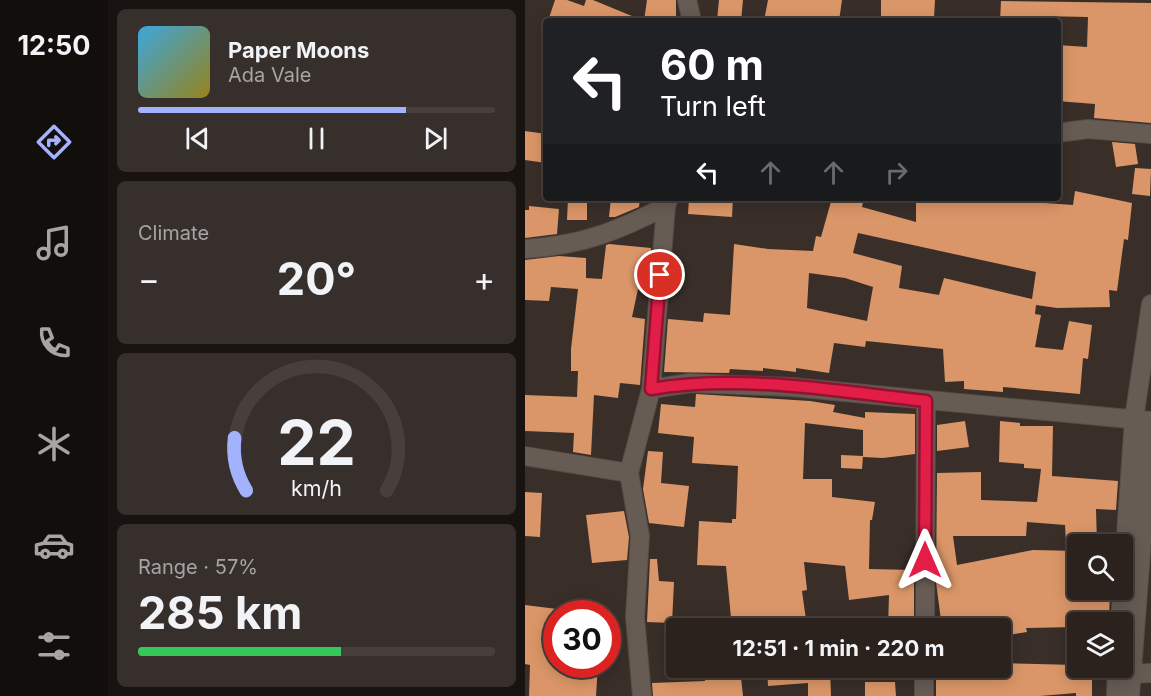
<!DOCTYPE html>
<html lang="en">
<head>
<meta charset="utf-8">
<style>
  body { margin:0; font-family:Inter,sans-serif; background:#372f2b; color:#f1f3f6; height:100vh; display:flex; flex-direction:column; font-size:22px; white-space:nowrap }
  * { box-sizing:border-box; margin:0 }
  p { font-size:20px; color:#a6a4a4 }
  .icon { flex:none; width:33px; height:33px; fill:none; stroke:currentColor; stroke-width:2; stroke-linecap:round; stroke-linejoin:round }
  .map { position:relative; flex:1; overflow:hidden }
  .side { display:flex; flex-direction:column; gap:9px; padding:9px; background:#181310; width:417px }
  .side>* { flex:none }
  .hud { position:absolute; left:18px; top:18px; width:518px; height:183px; border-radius:6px; box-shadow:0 3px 15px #0003,0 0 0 2px #473f3c; background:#202124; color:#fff; overflow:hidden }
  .controls { position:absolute; left:542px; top:534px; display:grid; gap:12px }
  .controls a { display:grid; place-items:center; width:66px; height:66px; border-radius:6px; background:#2b221e; box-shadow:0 3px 15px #0003,0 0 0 2px #473f3c; font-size:30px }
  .speed { position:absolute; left:18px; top:600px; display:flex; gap:12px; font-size:30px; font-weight:700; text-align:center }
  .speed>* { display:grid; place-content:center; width:78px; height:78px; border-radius:50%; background:#2b221e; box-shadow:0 3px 15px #0003,0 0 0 2px #473f3c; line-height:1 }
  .speed .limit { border:9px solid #d22; background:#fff; color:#111 }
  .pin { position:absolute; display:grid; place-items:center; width:51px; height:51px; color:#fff; margin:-26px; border:3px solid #fff; border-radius:50%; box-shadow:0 2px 6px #0007 }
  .me { position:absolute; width:66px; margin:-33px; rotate:0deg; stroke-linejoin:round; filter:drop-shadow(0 0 4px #0008) }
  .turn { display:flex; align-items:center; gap:21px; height:126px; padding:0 18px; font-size:27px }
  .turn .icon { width:78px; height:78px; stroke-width:2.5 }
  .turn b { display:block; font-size:42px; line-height:51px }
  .lanes { display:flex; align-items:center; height:57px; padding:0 18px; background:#0003; justify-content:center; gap:30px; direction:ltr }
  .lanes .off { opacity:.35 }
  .big { font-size:45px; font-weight:700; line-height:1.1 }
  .side .tile { flex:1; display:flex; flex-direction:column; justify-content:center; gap:9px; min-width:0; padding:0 21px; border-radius:9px; background:#372f2b }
  .side .dial { align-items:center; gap:0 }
  .dial svg { height:156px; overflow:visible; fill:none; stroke:#473f3c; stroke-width:7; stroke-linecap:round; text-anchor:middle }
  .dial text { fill:#f1f3f6; stroke:none }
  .song { display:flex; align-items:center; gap:18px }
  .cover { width:72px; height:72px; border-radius:9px; background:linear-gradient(135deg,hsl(200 70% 55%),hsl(50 70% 35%)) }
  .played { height:6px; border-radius:3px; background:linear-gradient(90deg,#a3b2fd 75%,#473f3c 75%) }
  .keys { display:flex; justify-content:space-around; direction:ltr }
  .heat { display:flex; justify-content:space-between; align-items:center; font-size:33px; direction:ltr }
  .charge { height:9px; border-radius:4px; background:linear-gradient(90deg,#34c759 57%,#473f3c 0) }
  .trip { position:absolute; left:141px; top:618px; width:345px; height:60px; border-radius:6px; background:#2b221e; box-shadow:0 3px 15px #0003,0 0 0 2px #473f3c; font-weight:700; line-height:60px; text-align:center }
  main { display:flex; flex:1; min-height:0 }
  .dock { display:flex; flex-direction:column; width:108px; justify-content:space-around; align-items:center; background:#110e0c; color:#a6a4a4 }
  .dock .icon { width:42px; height:42px }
  .dock .current { color:#a3b2fd }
  .dock b { font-size:27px; color:#f1f3f6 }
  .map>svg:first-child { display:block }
  .building { fill:#da9668; fill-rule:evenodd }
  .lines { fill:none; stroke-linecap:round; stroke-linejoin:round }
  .minor-casing { stroke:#554c46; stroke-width:20 }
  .minor { stroke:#675c54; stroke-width:18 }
  .route-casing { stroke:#92132f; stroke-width:15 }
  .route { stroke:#e11d48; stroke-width:10 }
</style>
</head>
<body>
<main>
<nav class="dock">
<b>12:50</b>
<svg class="icon current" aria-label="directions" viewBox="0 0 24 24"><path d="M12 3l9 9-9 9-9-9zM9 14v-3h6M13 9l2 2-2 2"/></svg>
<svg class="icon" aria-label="music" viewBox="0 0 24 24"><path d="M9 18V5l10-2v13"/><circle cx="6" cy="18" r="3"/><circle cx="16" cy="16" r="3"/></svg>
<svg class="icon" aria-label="phone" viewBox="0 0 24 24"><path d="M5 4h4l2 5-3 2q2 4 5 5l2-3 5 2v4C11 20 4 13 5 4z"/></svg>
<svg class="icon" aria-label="climate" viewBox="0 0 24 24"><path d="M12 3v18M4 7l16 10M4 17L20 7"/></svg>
<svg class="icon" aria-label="car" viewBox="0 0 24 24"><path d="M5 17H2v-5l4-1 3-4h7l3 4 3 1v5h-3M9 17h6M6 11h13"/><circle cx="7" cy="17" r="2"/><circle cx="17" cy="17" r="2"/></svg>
<svg class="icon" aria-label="filters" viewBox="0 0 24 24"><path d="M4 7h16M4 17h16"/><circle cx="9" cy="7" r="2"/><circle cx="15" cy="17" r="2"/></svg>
</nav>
<section class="side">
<div class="tile">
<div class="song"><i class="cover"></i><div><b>Paper Moons</b><p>Ada Vale</p></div></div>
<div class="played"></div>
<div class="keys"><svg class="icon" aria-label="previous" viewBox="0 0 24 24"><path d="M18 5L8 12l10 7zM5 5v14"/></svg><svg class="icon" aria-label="pause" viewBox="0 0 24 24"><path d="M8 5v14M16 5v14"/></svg><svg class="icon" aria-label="next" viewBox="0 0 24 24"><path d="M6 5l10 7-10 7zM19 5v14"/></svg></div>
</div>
<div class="tile"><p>Climate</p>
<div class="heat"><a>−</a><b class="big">20°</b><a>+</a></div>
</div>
<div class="tile dial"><svg viewBox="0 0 100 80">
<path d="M14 69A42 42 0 1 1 86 69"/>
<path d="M14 69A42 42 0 0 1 8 42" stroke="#a3b2fd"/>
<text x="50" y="56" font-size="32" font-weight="700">22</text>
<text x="50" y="72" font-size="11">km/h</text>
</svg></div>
<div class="tile"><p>Range · 57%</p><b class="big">285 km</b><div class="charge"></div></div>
</section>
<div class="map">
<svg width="626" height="696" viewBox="0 0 626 696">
  <rect width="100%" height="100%" fill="#392e28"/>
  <!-- building -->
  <path class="building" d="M30,0H42L59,6L61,0H68L119,21H23Z
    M122,0H151V21H119Z
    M194,0H218L216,21L192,20Z
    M243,0H317L314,21H239Z
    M356,0H410L409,18L356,16Z
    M476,1L626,3V123L569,118L570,104L532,101V45L562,47L563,17L513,16V21H475Z
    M0,131L21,134V163L0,160Z
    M587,142L610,144L613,164L591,167Z
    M610,168L626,169L625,196L607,194Z
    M550,191L607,203L603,240L599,239L592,291L584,290L585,307L532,308L511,305L510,314L516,315L510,347L538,350L544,321L567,325L563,359L558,358L555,394L478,387V392L439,389V381L420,382L418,349L341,341L340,347L309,343L304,373L271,368V372L238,368V371L205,369L204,373L139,372L143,319L178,322L179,313L205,315L209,244L243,249L288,251L291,236L296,237L307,198H322L338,202L337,207L391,222V198H449L548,205ZM333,233L511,272L507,299L419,278L414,295L374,288L377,266L328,253ZM284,273L320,278L348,287L342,321L282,308Z
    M43,198H62V220H42Z
    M86,198H115L114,207L90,217H84Z
    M164,198H208L207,217L163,214Z
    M4,206L34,209L32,234L0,238V210H4Z
    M84,244L126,248L123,290L113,289L107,317L120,319L115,385L95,383L93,398L69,395L66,455L48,452L49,433L0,431V395L52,397L53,371H46V349L53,289L26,287L24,301L0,300V260L34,256L61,258V278L77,279L81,245Z
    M171,394L285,401L310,405L308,412L340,418V412L390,414V454L358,458L338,457V430L280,423L278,479H307V497L350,502L347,520H345L344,569L389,570V628H363L364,595L324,600L320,566L279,562L282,590L277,591L281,620L207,628L201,566L172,565L174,521L207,523V519H211L213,466L167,463L169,437L133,433L136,404L170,407Z
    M440,421L444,447L412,451V425Z
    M475,421L495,423V426H528L527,476L593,481L591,510L571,509L572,544H541L540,525L502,522L501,536H428L432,565L508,550L552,551V590H585L584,620L552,622V627L501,628L502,632L476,636V628H417L411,582L412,473L456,472V500L512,502L516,469L499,468V464L474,462Z
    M123,451L138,452L136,483L164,486L159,527L124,523L118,489Z
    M316,455L338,456L337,469L316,468Z
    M0,492L17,493L15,537L0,536Z
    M99,511L104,537L102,560L67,563L61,515Z
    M125,559H132L134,581L149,582L147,623L122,622Z
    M0,605L32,609V664H73L71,696H4L5,665L0,664Z
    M476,663L552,665V669H567V696H551V693L515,696H411V672L463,671L462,668H476Z
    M179,668H215L218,696H128L127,683L180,681Z
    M242,668H305L306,696H283V683L243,686Z
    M340,682H370L371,696H340Z"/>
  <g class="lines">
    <defs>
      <path id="minor" d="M162,0L167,21
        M532,133L563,129L626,134
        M0,249C57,245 91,232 141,206
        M126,389L141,206L144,198
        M0,456L104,473L126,389L165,383L266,387L626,421
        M104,473L115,536L110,617L117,696
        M595,622L609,419L626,304
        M400,628L401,401
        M605,674L626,673
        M399,696V668
        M591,696L592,668
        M605,696L626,422"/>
    </defs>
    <!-- minor casing -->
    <use href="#minor" class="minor-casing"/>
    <!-- minor -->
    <use href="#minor" class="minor"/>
  </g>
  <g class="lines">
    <defs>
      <path id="route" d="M135,275L126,389C217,374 311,391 401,401L400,560"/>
    </defs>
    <!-- route casing -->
    <use href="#route" class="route-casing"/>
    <!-- route -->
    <use href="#route" class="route"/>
  </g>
</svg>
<div class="controls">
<a><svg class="icon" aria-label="search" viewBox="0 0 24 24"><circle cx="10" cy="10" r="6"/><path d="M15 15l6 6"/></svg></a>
<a><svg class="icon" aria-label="layers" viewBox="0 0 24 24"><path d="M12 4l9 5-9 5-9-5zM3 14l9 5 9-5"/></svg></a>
</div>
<div class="speed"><div class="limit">30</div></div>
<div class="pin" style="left:135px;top:275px;background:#d93025"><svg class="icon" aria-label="arrive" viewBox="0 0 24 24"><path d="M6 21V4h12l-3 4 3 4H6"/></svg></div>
<svg class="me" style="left:400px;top:560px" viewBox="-20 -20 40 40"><path d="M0-17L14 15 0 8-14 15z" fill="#e11d48" stroke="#fff" stroke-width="4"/></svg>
<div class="trip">12:51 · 1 min · 220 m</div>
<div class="hud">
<div class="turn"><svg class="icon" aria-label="left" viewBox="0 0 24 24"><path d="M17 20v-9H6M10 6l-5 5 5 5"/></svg><div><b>60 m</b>Turn left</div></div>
<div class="lanes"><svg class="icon" aria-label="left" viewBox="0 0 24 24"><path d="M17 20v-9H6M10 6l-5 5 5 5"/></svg><svg class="icon off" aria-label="ahead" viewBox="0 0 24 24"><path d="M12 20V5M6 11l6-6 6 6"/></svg><svg class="icon off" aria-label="ahead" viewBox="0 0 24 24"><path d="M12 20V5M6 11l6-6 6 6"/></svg><svg class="icon off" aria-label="right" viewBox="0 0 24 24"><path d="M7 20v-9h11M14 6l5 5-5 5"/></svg></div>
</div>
</div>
</main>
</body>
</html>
